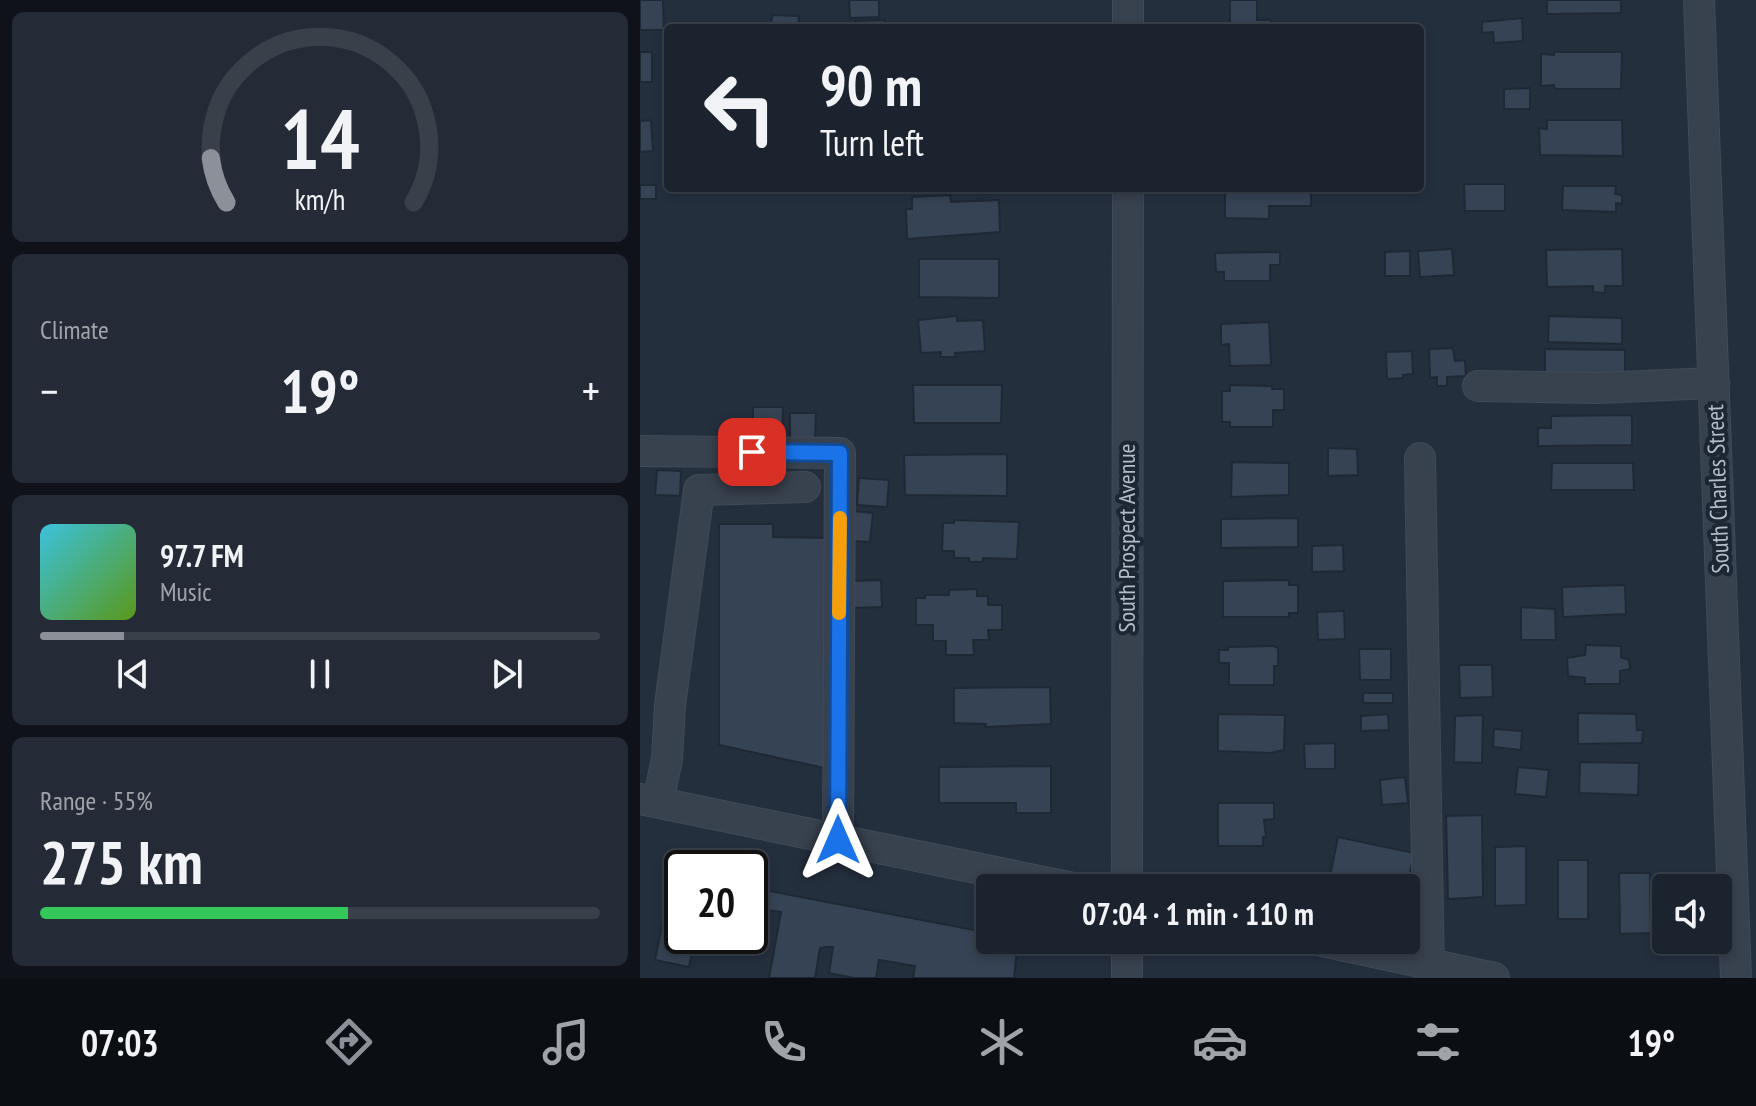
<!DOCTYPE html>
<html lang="en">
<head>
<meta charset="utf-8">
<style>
  body { margin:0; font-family:"PT Sans Narrow",sans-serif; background:#242b36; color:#f1f3f6; height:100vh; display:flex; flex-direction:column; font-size:30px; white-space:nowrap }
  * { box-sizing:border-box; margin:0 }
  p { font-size:26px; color:#a0a4aa }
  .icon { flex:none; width:44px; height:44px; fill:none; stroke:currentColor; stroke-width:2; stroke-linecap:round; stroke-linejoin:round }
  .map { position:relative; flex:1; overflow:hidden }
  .sheet { display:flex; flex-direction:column; gap:12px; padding:12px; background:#0f1319; width:640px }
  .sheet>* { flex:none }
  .top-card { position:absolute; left:24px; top:24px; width:760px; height:168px; border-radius:8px; box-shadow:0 4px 12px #0003,0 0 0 2px #39404a; background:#1b232e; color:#f1f3f6; overflow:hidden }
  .fabs { position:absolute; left:1012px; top:874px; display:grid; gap:16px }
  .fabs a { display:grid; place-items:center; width:80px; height:80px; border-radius:8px; background:#1b232e; box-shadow:0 4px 12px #0003,0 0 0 2px #39404a; font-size:40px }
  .speed { position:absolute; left:24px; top:850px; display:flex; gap:16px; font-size:40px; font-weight:700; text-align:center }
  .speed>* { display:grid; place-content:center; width:104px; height:104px; border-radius:50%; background:#1b232e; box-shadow:0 4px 12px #0003,0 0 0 2px #39404a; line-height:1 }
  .speed .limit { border:4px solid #111; border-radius:12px; background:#fff; color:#111 }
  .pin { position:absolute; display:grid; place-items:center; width:68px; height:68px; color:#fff; margin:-34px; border-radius:16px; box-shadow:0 4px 12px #0006 }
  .me { position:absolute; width:88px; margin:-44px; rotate:0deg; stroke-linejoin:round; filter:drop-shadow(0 0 6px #0008) }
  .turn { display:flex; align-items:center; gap:28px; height:168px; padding:0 24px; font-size:36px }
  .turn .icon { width:104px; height:104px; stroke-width:2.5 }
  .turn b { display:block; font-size:56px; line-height:68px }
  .big { font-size:60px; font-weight:600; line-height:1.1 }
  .sheet .card { flex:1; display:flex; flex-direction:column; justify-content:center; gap:12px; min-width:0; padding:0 28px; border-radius:12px; background:#242b36 }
  .sheet .dial { align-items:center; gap:0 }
  .dial svg { height:208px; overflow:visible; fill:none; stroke:#39404a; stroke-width:7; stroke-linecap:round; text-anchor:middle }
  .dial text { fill:#f1f3f6; stroke:none }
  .song { display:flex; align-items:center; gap:24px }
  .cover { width:96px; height:96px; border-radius:12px; background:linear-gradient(135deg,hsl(190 70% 55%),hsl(90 70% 35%)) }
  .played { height:8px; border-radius:4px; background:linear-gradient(90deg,#8c9099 15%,#39404a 15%) }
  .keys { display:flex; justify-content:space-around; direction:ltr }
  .heat { display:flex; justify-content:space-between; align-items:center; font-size:44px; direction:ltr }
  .charge { height:12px; border-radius:6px; background:linear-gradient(90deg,#34c759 55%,#39404a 0) }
  .trip { position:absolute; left:336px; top:874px; width:444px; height:80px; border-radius:8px; background:#1b232e; box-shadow:0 4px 12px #0003,0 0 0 2px #39404a; font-weight:600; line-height:80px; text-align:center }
  .tab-bar { display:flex; height:128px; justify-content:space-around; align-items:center; background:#0b0e12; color:#a0a4aa }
  .tab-bar .icon { width:56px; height:56px }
  .tab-bar .selected { color:#8c9099 }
  .tab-bar b { font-size:36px; color:#f1f3f6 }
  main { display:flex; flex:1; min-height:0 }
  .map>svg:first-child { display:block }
  .building { fill:#364354; stroke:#1f2835; stroke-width:2 }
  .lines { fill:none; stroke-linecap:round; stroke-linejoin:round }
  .minor-casing { stroke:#414a57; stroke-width:32 }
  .minor { stroke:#38414e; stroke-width:30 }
  .route-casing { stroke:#114b97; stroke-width:20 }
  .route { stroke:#1a73e8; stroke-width:14 }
  .slow { stroke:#f59e0b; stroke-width:14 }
  .labels { text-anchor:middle; stroke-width:8; stroke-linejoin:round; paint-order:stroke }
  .street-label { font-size:24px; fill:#b4bcc9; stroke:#1d2633 }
</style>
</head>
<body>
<main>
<section class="sheet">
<div class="card dial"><svg viewBox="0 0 100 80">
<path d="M14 69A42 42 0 1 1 86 69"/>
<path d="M14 69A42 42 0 0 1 8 52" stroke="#8c9099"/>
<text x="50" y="56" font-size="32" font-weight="700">14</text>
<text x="50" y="72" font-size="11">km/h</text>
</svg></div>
<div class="card"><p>Climate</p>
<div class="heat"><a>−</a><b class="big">19°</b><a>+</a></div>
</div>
<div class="card">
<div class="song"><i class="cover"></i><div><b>97.7 FM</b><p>Music</p></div></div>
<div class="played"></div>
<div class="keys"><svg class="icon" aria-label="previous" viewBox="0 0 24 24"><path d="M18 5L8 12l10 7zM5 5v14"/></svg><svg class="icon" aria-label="pause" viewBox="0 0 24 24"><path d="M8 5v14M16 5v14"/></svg><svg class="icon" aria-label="next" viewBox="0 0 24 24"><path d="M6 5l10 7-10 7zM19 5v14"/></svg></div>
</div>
<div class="card"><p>Range · 55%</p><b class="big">275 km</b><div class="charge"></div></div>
</section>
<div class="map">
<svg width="1116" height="978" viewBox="0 0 1116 978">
  <rect width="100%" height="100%" fill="#242f3e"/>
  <!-- building -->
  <path class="building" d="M0,0H23L24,30H0Z
    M209,0H239V17L210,18Z
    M590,0H617V20H631V28H590Z
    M907,0H981V13L907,14Z
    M132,15L159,16L158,28H131Z
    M882,18L883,41L854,43L853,32L842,33V22Z
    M245,20V28H215V21Z
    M0,52H12V82H0Z
    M914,52H982L981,89H915L914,85L901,86V54L914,55Z
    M890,88V109H864V89Z
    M0,119V121L11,120L13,151L0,152Z
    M907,120H982L983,156L900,155L899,128L907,129Z
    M824,184H865V211H825Z
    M0,185H16V199H0Z
    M923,186H976L975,194L982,195V204L976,203V212L922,210Z
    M585,188H671V206H629V219L585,218Z
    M310,195L311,202L359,200L360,232L267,239L266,209H272V197Z
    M812,249L814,275L780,277L778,251Z
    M982,249L983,286H965V293L953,292V286L907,287L906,250Z
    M770,251V276H745V252Z
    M640,252V265H630V281H584V272H576L575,253Z
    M279,259H359V298L279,297Z
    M317,316V321L343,320L345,351L315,353L316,357H300L301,352L281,353L278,320Z
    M909,316L982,318V344L908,342Z
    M629,322L631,365L590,366L589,344L581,345V324Z
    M813,348L815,361L825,360L826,376L807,377V386H797V377L790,378L789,349Z
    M905,349L985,350V380L905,378Z
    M772,351L773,374L763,375V378L747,379L746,352Z
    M273,385H362L361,423H274Z
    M590,385L632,386V389H644V410H633V427H590V422H582V391H590Z
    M113,407H143L142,436L113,434Z
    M150,413H176L175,441H150Z
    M992,415V445L898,446V428H911V416Z
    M688,448L717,449L718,475L688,476Z
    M367,454V496L265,495L264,455Z
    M592,462L649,463V495L591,497Z
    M912,463H993L994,490H911Z
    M17,470L41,471L40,496L15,495Z
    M219,478L249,480L247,507L217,505Z
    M213,511L233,513L230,542L211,541Z
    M658,518V547L581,548V519Z
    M314,520L379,522L377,559L343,558V562H329V558H314V551H302L303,523H314Z
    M79,524H133V537L189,538V769L79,745Z
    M703,545L704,571L672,572V546Z
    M241,580L242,607L213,608V581Z
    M649,580V585H658V613H649V617H583V581Z
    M985,585L986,614L923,617L922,587Z
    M337,589V596H348V605H362V630H348L349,640H333L334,655H306V641H293V625H276V598H285V595H309V590Z
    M881,607L915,609L916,640H881Z
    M704,611L705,639L678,640L677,612Z
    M946,645L981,646V657L989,660L990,669L980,671V684H945V678L928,676L927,658L945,655Z
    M633,646L638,648V666H634V685H589V663H579V650H588V647Z
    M719,649H751V680H720Z
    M819,665H852L853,697L820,698Z
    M410,687L411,724L345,727L346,724L314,723V688Z
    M723,693H753V703H723Z
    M938,713L996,714L997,730H1003L1002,743L938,744Z
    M578,714L645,715L644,750L631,753L578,751Z
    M748,714L749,730L721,731V716Z
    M843,715L842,763L814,762L815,716Z
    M854,729L882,731L881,750L853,747Z
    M695,743V769H665L664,744Z
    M940,762L999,763L998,795L939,793Z
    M411,766V813H376V803H299V767Z
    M878,767L909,770L906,797L875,794Z
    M765,777L768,803L742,805L740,780Z
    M578,803H634V819L624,820L626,837H623V846H578Z
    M842,815L843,897L808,899L806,816Z
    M698,837L774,853L766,892V888H749L690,876Z
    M886,846V905L855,906V847Z
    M918,860H948V919H918Z
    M979,873H1010L1011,933L980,934Z
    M124,890L350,933V940H378L374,978H273L275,966L239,960L236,978H214L189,973L193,947H187L180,948L175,978H129L141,912L120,909Z
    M28,896L42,899V936H55L49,967L15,960Z"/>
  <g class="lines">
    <defs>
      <path id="minor" d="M1059,0L1096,978
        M488,28V0
        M838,386L956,388L1074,383
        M0,451L200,453L198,840
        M780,458L789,978
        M0,799L433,888
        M18,802L27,759L30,705L59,490L165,487
        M487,888L488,188
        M678,940L854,978
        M487,978V940"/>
    </defs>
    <!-- minor casing -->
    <use href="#minor" class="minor-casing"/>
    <!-- minor -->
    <use href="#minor" class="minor"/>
  </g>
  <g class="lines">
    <defs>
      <path id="route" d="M112,452L200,453L198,840"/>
    </defs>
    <!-- route casing -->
    <use href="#route" class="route-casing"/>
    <!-- route -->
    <use href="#route" class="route"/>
    <!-- slow -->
    <path class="slow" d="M199,613L200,518"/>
  </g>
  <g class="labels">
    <!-- street labels -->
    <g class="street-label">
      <text transform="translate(1078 489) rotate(-92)" y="8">South Charles Street</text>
      <text transform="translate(487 538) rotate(-90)" y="8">South Prospect Avenue</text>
    </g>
  </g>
</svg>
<div class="fabs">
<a><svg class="icon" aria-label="sound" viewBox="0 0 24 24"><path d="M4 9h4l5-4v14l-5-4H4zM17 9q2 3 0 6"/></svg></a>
</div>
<div class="speed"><div class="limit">20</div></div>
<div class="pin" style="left:112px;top:452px;background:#d93025"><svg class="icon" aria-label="arrive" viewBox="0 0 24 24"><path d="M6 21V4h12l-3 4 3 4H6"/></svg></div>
<svg class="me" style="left:198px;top:840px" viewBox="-20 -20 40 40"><path d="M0-17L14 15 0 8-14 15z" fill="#1a73e8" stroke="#fff" stroke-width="4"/></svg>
<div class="trip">07:04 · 1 min · 110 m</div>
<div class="top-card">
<div class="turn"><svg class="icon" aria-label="left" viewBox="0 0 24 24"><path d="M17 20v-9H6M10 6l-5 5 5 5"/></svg><div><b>90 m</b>Turn left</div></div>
</div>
</div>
</main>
<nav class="tab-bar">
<b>07:03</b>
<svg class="icon selected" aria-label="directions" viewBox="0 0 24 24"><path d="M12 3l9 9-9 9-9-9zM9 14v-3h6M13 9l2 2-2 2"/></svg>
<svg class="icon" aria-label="music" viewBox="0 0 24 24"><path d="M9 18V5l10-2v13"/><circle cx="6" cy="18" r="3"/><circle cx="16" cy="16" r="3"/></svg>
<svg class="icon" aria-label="phone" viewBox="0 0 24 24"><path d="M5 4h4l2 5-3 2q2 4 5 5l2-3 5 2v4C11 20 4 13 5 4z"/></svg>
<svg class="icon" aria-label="climate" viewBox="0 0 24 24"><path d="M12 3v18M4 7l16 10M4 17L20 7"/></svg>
<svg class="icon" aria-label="car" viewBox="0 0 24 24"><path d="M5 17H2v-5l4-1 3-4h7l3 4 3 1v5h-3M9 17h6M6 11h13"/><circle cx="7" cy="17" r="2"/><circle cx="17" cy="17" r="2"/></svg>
<svg class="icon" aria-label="filters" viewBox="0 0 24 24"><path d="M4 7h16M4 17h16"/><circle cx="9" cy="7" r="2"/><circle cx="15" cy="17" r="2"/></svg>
<b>19°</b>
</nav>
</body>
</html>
